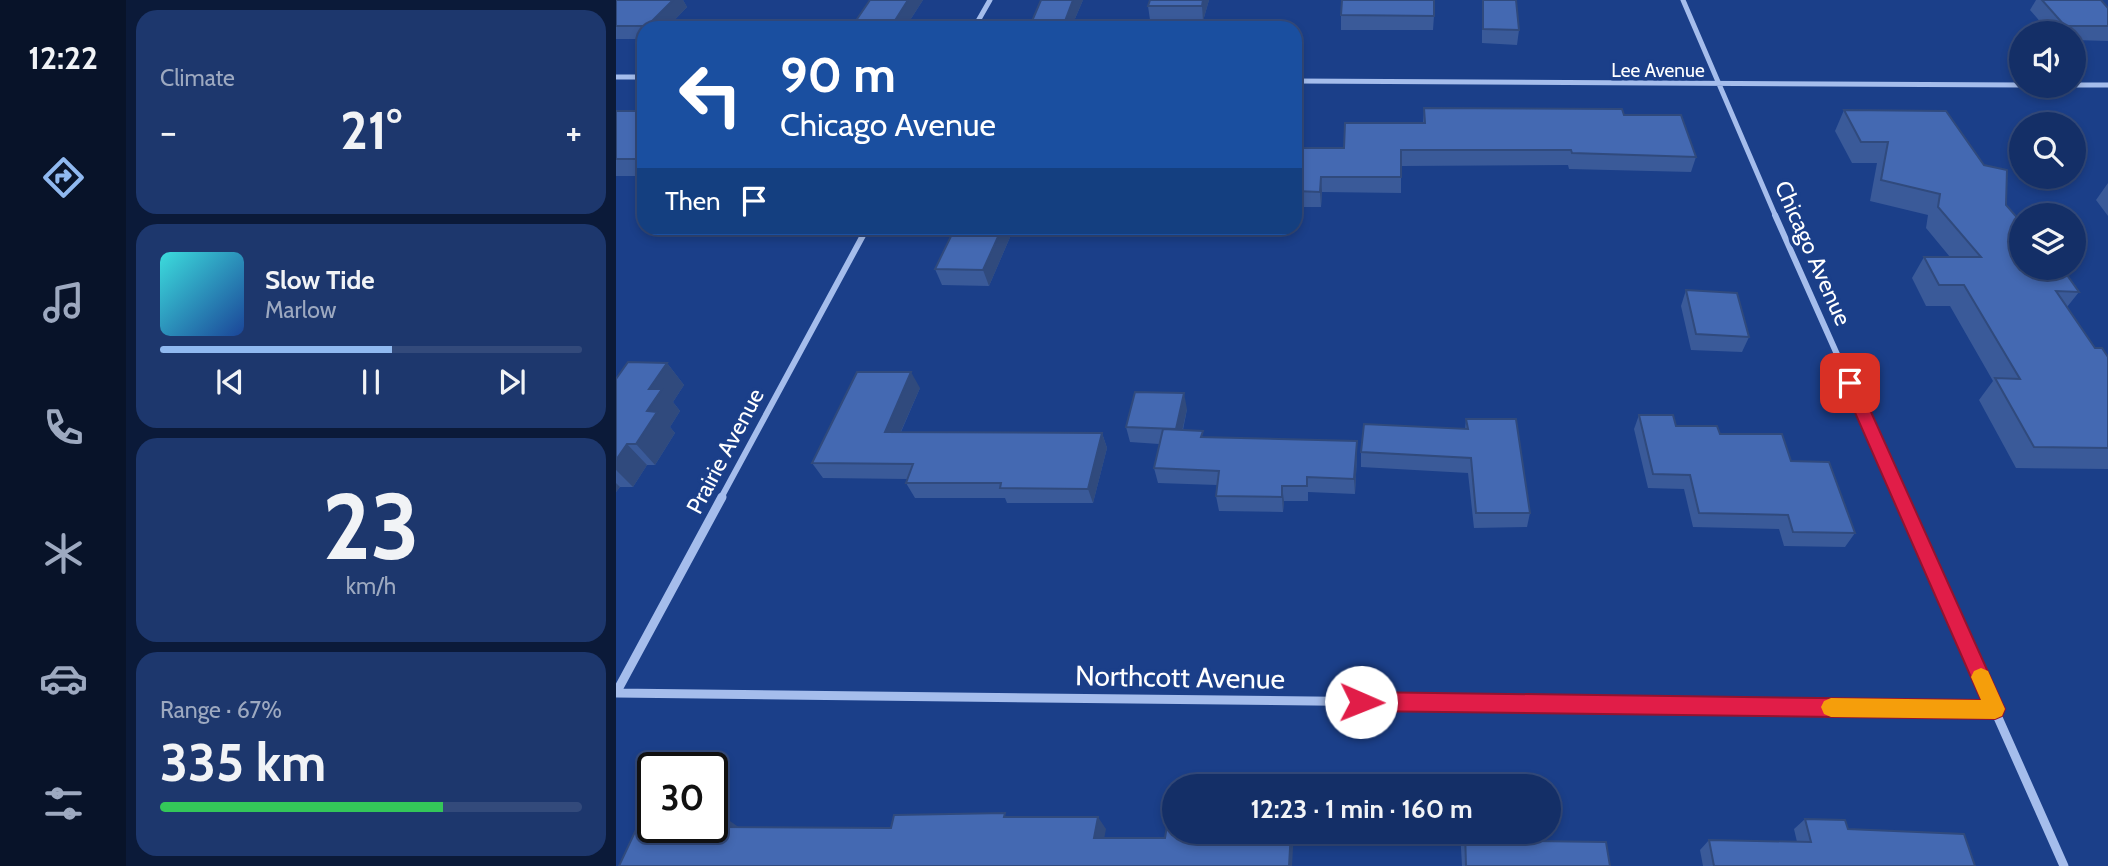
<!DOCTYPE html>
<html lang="en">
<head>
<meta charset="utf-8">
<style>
  body { margin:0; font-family:Cabin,sans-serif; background:#1d376d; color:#f1f3f6; height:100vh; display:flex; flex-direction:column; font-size:26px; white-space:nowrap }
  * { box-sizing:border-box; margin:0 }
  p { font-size:23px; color:#9da9c0 }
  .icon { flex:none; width:38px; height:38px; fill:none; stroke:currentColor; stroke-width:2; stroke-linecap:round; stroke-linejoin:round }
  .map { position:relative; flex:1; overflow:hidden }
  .drawer { display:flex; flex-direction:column; gap:10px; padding:10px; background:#0b1a39; width:490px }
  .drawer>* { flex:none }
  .top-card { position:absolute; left:21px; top:21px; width:665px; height:214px; border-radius:21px; box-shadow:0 4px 10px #0003,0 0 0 2px #334a7b; background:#1a4fa0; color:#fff; overflow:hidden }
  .fabs { position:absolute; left:1393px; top:21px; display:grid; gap:14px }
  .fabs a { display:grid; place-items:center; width:77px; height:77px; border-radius:50%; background:#142f67; box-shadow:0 4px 10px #0003,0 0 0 2px #334a7b; font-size:35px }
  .speed { position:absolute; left:21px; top:752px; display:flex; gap:14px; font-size:35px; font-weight:700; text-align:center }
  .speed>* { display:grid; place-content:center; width:91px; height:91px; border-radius:50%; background:#142f67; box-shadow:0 4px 10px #0003,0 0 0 2px #334a7b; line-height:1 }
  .speed .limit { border:4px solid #111; border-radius:10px; background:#fff; color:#111 }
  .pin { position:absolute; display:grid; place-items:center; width:60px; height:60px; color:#fff; margin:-30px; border-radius:14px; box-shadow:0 4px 10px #0006 }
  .me { position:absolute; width:77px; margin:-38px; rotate:91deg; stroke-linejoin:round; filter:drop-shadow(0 0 5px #0008) }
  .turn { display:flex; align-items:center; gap:24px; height:147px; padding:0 28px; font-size:32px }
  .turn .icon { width:91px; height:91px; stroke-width:2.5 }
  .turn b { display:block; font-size:49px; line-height:60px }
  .then { display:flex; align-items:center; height:66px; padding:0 28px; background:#0003; gap:14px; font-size:26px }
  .big { font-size:52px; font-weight:700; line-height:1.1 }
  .drawer .tile { flex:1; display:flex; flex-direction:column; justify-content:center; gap:10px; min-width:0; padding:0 24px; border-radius:21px; background:#1d376d }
  .drawer .dial { align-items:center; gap:0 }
  .dial b { font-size:91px; line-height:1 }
  .song { display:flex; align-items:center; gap:21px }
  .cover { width:84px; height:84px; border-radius:10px; background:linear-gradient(135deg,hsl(180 70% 55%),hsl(220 70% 35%)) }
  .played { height:7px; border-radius:4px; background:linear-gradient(90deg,#90b9f0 55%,#334a7b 55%) }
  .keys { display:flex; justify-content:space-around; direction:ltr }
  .heat { display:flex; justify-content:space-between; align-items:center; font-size:38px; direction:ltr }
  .charge { height:10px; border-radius:5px; background:linear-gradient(90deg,#34c759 67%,#334a7b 0) }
  .trip { position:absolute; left:546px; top:774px; width:399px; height:70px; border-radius:35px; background:#142f67; box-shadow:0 4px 10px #0003,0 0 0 2px #334a7b; font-weight:700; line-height:70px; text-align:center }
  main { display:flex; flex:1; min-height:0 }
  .tab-bar { display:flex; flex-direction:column; width:126px; justify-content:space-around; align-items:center; background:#081329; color:#9da9c0 }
  .tab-bar .icon { width:49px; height:49px }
  .tab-bar .selected { color:#90b9f0 }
  .tab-bar b { font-size:32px; color:#f1f3f6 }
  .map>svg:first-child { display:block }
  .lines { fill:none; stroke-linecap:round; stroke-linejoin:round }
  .street-far2 { stroke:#a5bdec; stroke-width:5 }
  .street-far1 { stroke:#a5bdec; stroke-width:6 }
  .street { stroke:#a5bdec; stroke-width:9 }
  .wall { fill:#3a5a99 }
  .shaded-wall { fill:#304a7d }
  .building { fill:#4469b2; stroke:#304a7d; stroke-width:2 }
  .route { fill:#e11d48; stroke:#92132f; stroke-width:2 }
  .slow { fill:#f59e0b }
  .labels { text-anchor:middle; stroke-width:7; stroke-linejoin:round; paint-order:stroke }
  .far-street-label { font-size:19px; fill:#fff; stroke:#1b3f89 }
  .street-label { font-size:23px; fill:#fff; stroke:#1b3f89 }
  .near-street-label { font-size:28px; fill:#fff; stroke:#1b3f89 }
</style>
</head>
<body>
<main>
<nav class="tab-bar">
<b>12:22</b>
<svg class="icon selected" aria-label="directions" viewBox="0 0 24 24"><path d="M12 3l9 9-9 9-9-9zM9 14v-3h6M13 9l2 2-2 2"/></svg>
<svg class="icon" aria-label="music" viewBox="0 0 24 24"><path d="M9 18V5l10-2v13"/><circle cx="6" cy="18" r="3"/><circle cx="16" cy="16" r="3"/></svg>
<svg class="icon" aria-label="phone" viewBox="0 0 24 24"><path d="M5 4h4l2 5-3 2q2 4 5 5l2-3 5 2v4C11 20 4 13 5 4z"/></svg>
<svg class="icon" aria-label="climate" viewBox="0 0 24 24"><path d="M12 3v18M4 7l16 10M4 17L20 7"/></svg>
<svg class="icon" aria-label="car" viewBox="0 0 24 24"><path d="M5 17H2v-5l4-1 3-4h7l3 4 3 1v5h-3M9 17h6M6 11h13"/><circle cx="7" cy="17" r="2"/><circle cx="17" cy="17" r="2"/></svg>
<svg class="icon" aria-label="filters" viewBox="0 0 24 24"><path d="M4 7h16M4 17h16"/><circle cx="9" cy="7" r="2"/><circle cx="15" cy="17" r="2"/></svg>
</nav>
<section class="drawer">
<div class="tile"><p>Climate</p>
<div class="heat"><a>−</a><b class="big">21°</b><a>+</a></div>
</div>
<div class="tile">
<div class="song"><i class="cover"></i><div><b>Slow Tide</b><p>Marlow</p></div></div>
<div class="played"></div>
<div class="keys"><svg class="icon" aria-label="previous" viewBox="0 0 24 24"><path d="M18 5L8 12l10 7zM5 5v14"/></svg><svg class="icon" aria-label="pause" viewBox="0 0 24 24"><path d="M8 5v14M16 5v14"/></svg><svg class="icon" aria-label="next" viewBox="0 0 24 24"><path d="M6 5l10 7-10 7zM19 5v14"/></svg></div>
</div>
<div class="tile dial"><b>23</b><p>km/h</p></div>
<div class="tile"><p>Range · 67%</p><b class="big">335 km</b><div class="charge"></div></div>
</section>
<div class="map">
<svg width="1492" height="866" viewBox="0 0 1492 866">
  <rect width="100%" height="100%" fill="#1b3f89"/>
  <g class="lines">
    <!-- street-far2 -->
    <path class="street-far2" d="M1067,0L1160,217
      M358,28L374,0
      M0,77H28
      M679,81L1405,85
      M1458,85H1492"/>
    <!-- street-far1 -->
    <path class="street-far1" d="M1159,215L1285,498
      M105,498L251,228"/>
    <!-- street -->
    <path class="street" d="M1284,497L1448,866
      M0,693L1379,709
      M0,693L106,497"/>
  </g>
  <!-- wall -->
  <path class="wall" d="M0,0H67L71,7L51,28H28V39H0Z
    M254,0H307L289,28H241L239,22Z
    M467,0L455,28H418L416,21Z
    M534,0H593L587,21L534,20L532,6Z
    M866,0H900L903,30L901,45L866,43Z
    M1420,0H1485L1492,8V41L1458,40V33H1434L1414,10Z
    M725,15L818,16L817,30H725Z
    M808,108L1008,115L1080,157L1075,172L953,169L952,165L785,166V193L706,192L705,207H679V148H728L807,123Z
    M1228,110L1390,205L1463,292L1451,307L1479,348L1492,357V469L1400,468L1363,400L1377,381L1334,306H1310L1296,278L1308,257H1334L1310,228L1312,215L1254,201L1261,163H1236L1219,131Z
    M0,111H28V176H0Z
    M1492,183V216L1480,200Z
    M398,228L373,286L326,285L319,269Z
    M1070,290L1133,337L1126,352L1075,350L1065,306Z
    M51,363L68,385L57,402L64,411L54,427L59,433L39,465H31L17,487H4L0,492V379Z
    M304,388L285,432L486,433L491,448L477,503H391L389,498H299L290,483L291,479L207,478L196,463Z
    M571,409L567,430L588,437L741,456L739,494L692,492V501H668L667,512L603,511L600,496L601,485L542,483L538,468L543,444L514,442L510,427Z
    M1023,415L1060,426L1104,434L1175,461L1239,533L1229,547L1168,546L1163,529L1077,527L1068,489L1032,488L1018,429Z
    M850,419L914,513L911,527L858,528L852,473L745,467V452L849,429Z
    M1189,819L1232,829L1359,866H1087L1084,850L1093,840L1181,842L1178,829Z
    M844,831H917L918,841L994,866H846Z"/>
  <!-- shaded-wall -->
  <path class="shaded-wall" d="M57,0H67L71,7L51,28H33L31,26Z
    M292,0H307L289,28H280L278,22Z
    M457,0H467L455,28H450L449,21Z
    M587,0H593L587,21L586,6Z
    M705,177L706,192L705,207L704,192Z
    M386,228H398L373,286L367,270Z
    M51,363L68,385L57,402L64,411L54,427L59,433L39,465L20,444L31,411L33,389Z
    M295,372L304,388L278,447L269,432Z
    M568,393L571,409L563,445L560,429Z
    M486,433L491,448L477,503L472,489Z
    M741,441V456L739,494L738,479Z
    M11,444L31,465L17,487L0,470V460Z
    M0,483L4,487L0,492Z
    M666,486L668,501L667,512L666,497Z
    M108,817L127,830L104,827Z
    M482,817L490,829L486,850L478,838Z
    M675,831H678L676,866H673Z"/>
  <!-- building -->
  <path class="building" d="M0,0H57L31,26H0Z
    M254,0H292L278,22H239Z
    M425,0H457L449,21H416Z
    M534,0H587L586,6H532Z
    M726,0H818V16L725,15Z
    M867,0H900L903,30L867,29Z
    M1426,0H1485L1492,8V26H1449Z
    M808,108L1006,109L1008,115H1065L1080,157L956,153L955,150H785V177H705L704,192L679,191V148H728L729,123H809Z
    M1228,110L1330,111L1368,165L1391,170L1390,205L1405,222V268H1446L1463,292L1440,291L1479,348H1486L1492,357V448L1418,447L1379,378L1404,379L1348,285H1323L1308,257H1365L1322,207L1324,194L1265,180L1272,142H1245Z
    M0,111H28V159H0Z
    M339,228H386L367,270L319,269Z
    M1070,290L1121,293L1133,337L1080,334Z
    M12,362L51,363L33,389H46L31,411L41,412L20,444H11L0,460V379Z
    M241,372H295L269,432L486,433L472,489L384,488L385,483H290L297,464L196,463Z
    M519,392L568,393L560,429L510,427Z
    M1023,415H1057L1060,426H1101L1104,434H1166L1175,461L1213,462L1239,533L1177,532L1172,515L1083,513L1074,475L1037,474Z
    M850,419H900L914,513H860L855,458L745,452L748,424L852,429Z
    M547,429L587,431L585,437L741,441L738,479L691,477V486H666V497L600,496L603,471L538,468Z
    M389,813L388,817H482L478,838H549L553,813H558V831H675L673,866H3L26,817H37V828H96V817H108L104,827L275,828L278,815Z
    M1189,819L1229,820L1232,829L1348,834L1359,866H1098L1093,840L1195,842Z
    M849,831H917L918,841L990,842L994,866H850Z"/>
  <!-- route -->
  <path class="route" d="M1234,378L1242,383L1386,703L1389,709L1386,716L1379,719L745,711L738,708L735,702L738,695L745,692L1365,700L1226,383Z"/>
  <!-- slow -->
  <path class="slow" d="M1365,668L1372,671L1389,709L1386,716L1379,719L1215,717L1208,714L1205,707L1208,701L1215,698L1365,700L1355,677L1358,671Z"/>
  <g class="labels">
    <!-- far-street labels -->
    <g class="far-street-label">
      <text x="1042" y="77">Lee Avenue</text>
    </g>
    <!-- street labels -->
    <g class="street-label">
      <text transform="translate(1197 253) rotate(66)" y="8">Chicago Avenue</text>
      <text transform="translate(109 451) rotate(-62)" y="8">Prairie Avenue</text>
    </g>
    <!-- near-street labels -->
    <g class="near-street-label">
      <text transform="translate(564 677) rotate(1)" y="10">Northcott Avenue</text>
    </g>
  </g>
</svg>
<div class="fabs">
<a><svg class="icon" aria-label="sound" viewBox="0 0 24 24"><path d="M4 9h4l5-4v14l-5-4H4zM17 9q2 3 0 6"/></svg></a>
<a><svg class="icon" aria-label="search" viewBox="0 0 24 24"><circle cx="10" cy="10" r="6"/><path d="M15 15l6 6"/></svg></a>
<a><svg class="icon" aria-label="layers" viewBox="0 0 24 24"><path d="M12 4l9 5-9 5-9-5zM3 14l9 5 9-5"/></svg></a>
</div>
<div class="speed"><div class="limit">30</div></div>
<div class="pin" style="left:1234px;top:383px;background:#d93025"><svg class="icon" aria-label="arrive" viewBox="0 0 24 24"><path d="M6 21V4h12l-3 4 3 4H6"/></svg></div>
<svg class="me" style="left:745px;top:702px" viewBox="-20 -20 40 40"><circle r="19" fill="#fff"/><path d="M0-13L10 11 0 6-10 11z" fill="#e11d48"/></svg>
<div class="trip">12:23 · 1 min · 160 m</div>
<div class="top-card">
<div class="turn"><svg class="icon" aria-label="left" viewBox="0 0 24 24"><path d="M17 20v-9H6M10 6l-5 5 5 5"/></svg><div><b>90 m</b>Chicago Avenue</div></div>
<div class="then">Then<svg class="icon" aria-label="arrive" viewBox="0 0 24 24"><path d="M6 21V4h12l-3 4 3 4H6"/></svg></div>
</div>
</div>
</main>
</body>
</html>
